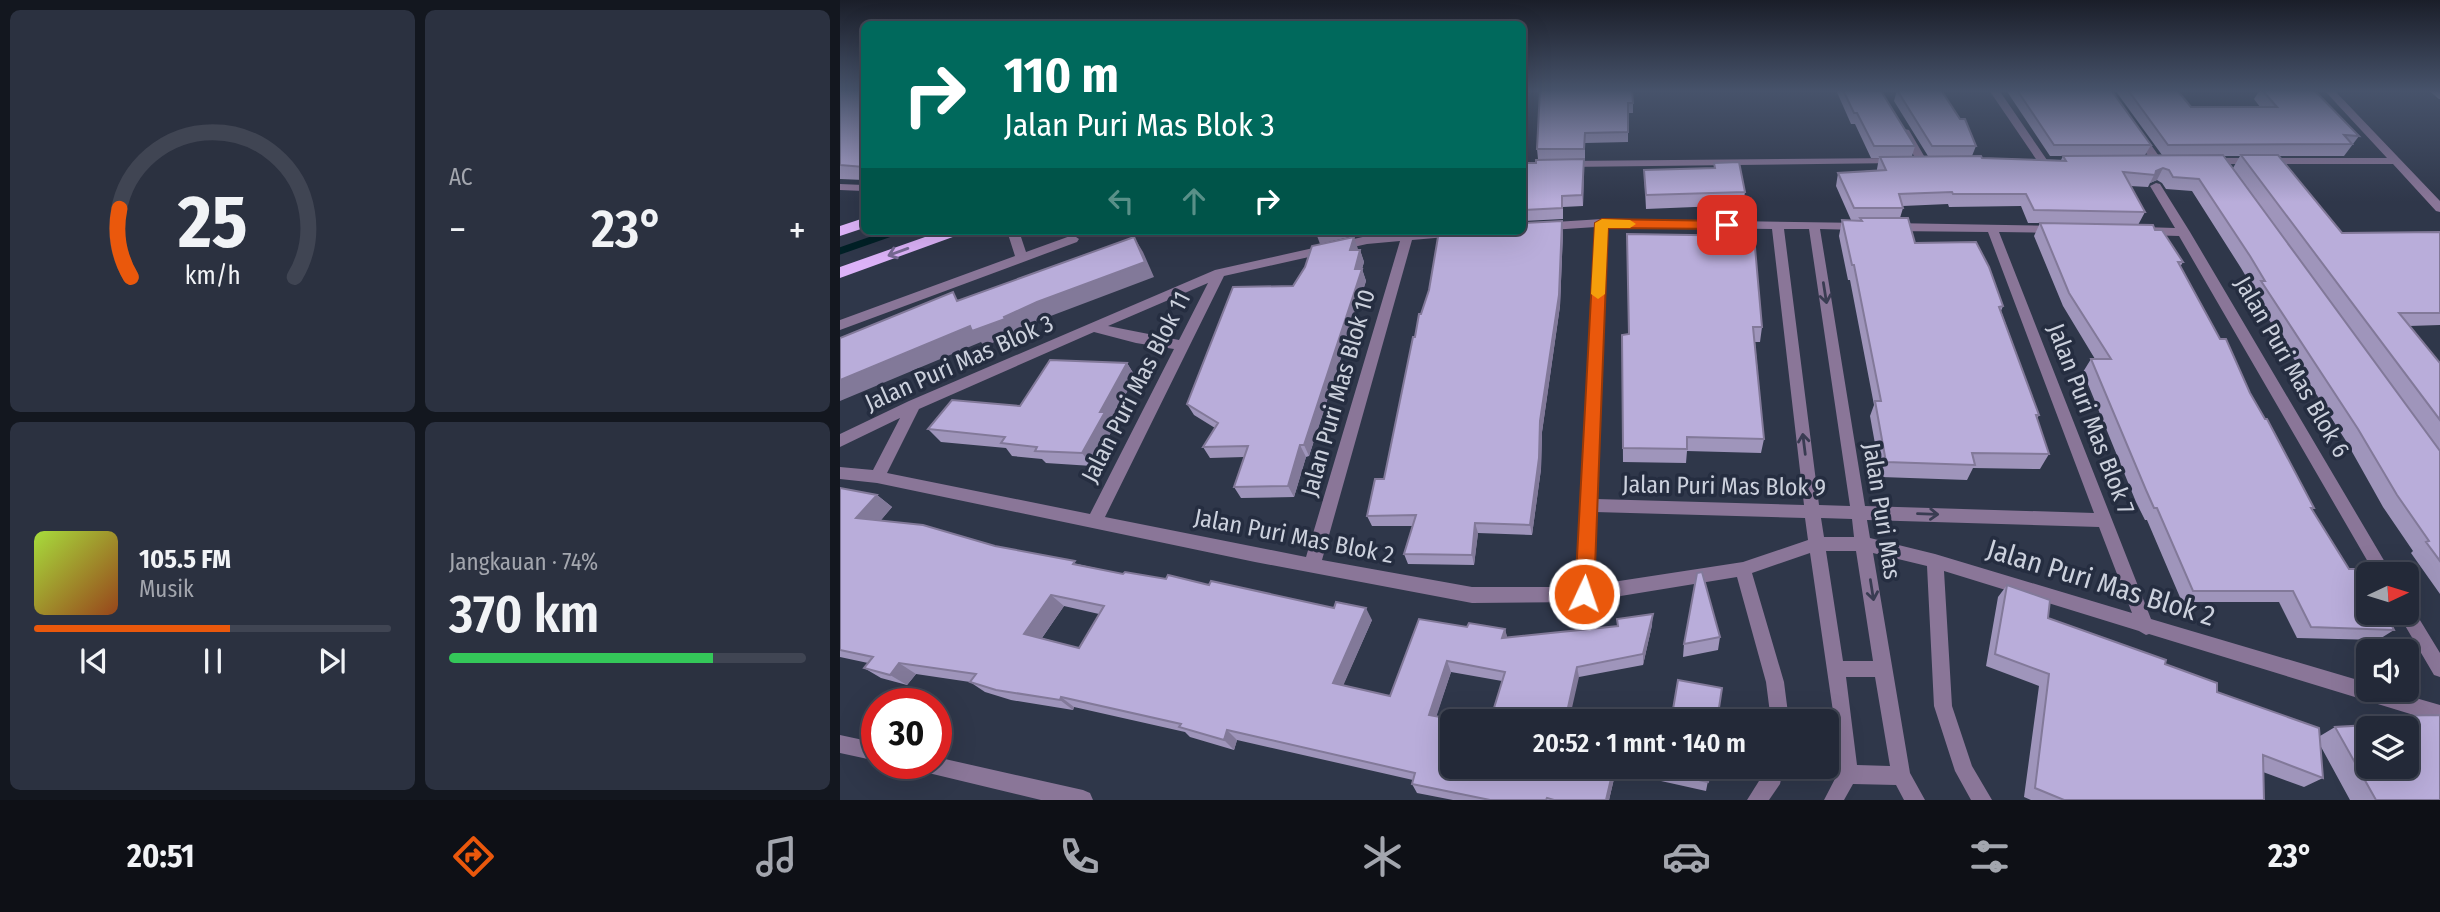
<!DOCTYPE html>
<html lang="id">
<head>
<meta charset="utf-8">
<style>
  body { margin:0; font-family:"Fira Sans Condensed",sans-serif; background:#2b3140; color:#f1f3f6; height:100vh; display:flex; flex-direction:column; font-size:26px; white-space:nowrap }
  * { box-sizing:border-box; margin:0 }
  p { font-size:23px; color:#a3a6ae }
  .icon { flex:none; width:38px; height:38px; fill:none; stroke:currentColor; stroke-width:2; stroke-linecap:round; stroke-linejoin:round }
  .map { position:relative; flex:1; overflow:hidden }
  .panel { display:flex; flex-direction:column; gap:10px; padding:10px; background:#13171f; width:840px }
  .panel>* { flex:none }
  .top-card { position:absolute; left:21px; top:21px; width:665px; height:214px; border-radius:10px; box-shadow:0 7px 28px #0002,0 0 0 2px #404553; background:#00695c; color:#fff; overflow:hidden }
  .needle { width:46px; rotate:86deg }
  .tools { position:absolute; left:1516px; top:562px; display:grid; gap:14px }
  .tools a { display:grid; place-items:center; width:63px; height:63px; border-radius:10px; background:#232938; box-shadow:0 7px 28px #0002,0 0 0 2px #404553; font-size:35px }
  .speed { position:absolute; left:21px; top:688px; display:flex; gap:14px; font-size:35px; font-weight:700; text-align:center }
  .speed>* { display:grid; place-content:center; width:91px; height:91px; border-radius:50%; background:#232938; box-shadow:0 7px 28px #0002,0 0 0 2px #404553; line-height:1 }
  .speed .limit { border:10px solid #d22; background:#fff; color:#111 }
  .pin { position:absolute; display:grid; place-items:center; width:60px; height:60px; color:#fff; margin:-30px; border-radius:14px; box-shadow:0 4px 10px #0006 }
  .me { position:absolute; width:77px; margin:-38px; rotate:3deg; stroke-linejoin:round; filter:drop-shadow(0 0 5px #0008) }
  .turn { display:flex; align-items:center; gap:24px; height:147px; padding:0 28px; font-size:32px }
  .turn .icon { width:91px; height:91px; stroke-width:2.5 }
  .turn b { display:block; font-size:49px; line-height:60px }
  .lanes { display:flex; align-items:center; height:66px; padding:0 28px; background:#0003; justify-content:center; gap:35px; direction:ltr }
  .lanes .off { opacity:.35 }
  .big { font-size:52px; font-weight:600; line-height:1.1 }
  .panel .widget { flex:1; display:flex; flex-direction:column; justify-content:center; gap:10px; min-width:0; padding:0 24px; border-radius:10px; background:#2b3140 }
  .panel .dial { align-items:center; gap:0 }
  .dial svg { height:182px; overflow:visible; fill:none; stroke:#404553; stroke-width:7; stroke-linecap:round; text-anchor:middle }
  .dial text { fill:#f1f3f6; stroke:none }
  .song { display:flex; align-items:center; gap:21px }
  .cover { width:84px; height:84px; border-radius:10px; background:linear-gradient(135deg,hsl(80 70% 55%),hsl(20 70% 35%)) }
  .played { height:7px; border-radius:4px; background:linear-gradient(90deg,#ea580c 55%,#404553 55%) }
  .keys { display:flex; justify-content:space-around; direction:ltr }
  .heat { display:flex; justify-content:space-between; align-items:center; font-size:38px; direction:ltr }
  .charge { height:10px; border-radius:5px; background:linear-gradient(90deg,#34c759 74%,#404553 0) }
  .panel .tiles { flex:1; display:grid; gap:10px; grid-template-columns:repeat(2,1fr) }
  .trip { position:absolute; left:600px; top:709px; width:399px; height:70px; border-radius:10px; background:#232938; box-shadow:0 7px 28px #0002,0 0 0 2px #404553; font-weight:600; line-height:70px; text-align:center }
  .tab-bar { display:flex; height:112px; justify-content:space-around; align-items:center; background:#0e1016; color:#a3a6ae }
  .tab-bar .icon { width:49px; height:49px }
  .tab-bar .on { color:#ea580c }
  .tab-bar b { font-size:32px; color:#f1f3f6 }
  main { display:flex; flex:1; min-height:0 }
  .map>svg:first-child { display:block }
  .lines { fill:none; stroke-linecap:round; stroke-linejoin:round }
  .stream { stroke:#002026; stroke-width:7 }
  .service { fill:#8a7698; fill-rule:evenodd }
  .minor { fill:#8a7698; fill-rule:evenodd }
  .primary { fill:#dcb2f8; fill-rule:evenodd }
  .wall { fill:#9f95bb; fill-rule:evenodd }
  .shaded-wall { fill:#827999 }
  .building { fill:#b9adda; stroke:#827999; stroke-width:2; fill-rule:evenodd }
  .oneway { stroke:#776993 }
  .oneway2 { stroke:#393c52 }
  .route { fill:#ea580c; stroke:#983908; stroke-width:2 }
  .slow { fill:#f59e0b }
  .labels { text-anchor:middle; stroke-width:7; stroke-linejoin:round; paint-order:stroke }
  .street-label { font-size:24px; fill:#ccd1dd; stroke:#252d40 }
  .near-street-label { font-size:28px; fill:#ccd1dd; stroke:#252d40 }
</style>
</head>
<body>
<main>
<section class="panel">
<div class="tiles">
<div class="widget dial"><svg viewBox="0 0 100 80">
<path d="M14 69A42 42 0 1 1 86 69"/>
<path d="M14 69A42 42 0 0 1 9 39" stroke="#ea580c"/>
<text x="50" y="56" font-size="32" font-weight="700">25</text>
<text x="50" y="72" font-size="11">km/h</text>
</svg></div>
<div class="widget"><p>AC</p>
<div class="heat"><a>−</a><b class="big">23°</b><a>+</a></div>
</div>
<div class="widget">
<div class="song"><i class="cover"></i><div><b>105.5 FM</b><p>Musik</p></div></div>
<div class="played"></div>
<div class="keys"><svg class="icon" aria-label="previous" viewBox="0 0 24 24"><path d="M18 5L8 12l10 7zM5 5v14"/></svg><svg class="icon" aria-label="pause" viewBox="0 0 24 24"><path d="M8 5v14M16 5v14"/></svg><svg class="icon" aria-label="next" viewBox="0 0 24 24"><path d="M6 5l10 7-10 7zM19 5v14"/></svg></div>
</div>
<div class="widget"><p>Jangkauan · 74%</p><b class="big">370 km</b><div class="charge"></div></div>
</div>
</section>
<div class="map">
<svg width="1600" height="800" viewBox="0 0 1600 800">
  <rect width="100%" height="100%" fill="#2f374a"/>
  <g class="lines">
    <!-- stream -->
    <path class="stream" d="M0,251L57,231"/>
    <!-- service -->
    <path class="service" d="M167,231H179L186,252L233,235L239,239L237,242L0,330V320L175,256Z"/>
    <!-- minor -->
    <path class="minor" d="M1149,90H1159L1207,160L1206,162H1198Z
      M1484,90H1494L1600,201V212L1596,211L1553,164H1371L1366,161L1371,158H1547Z
      M1065,129L1069,130L1087,161L1086,163H1078L1077,161L1060,132Z
      M1298,131L1302,132L1321,159V163H1313L1293,134Z
      M1056,158L1061,161L1060,163L727,167L722,164L727,161Z
      M1316,183L1320,184L1350,232L1552,574H1535L1339,236L1303,235L1297,231L1303,227L1335,228L1310,186Z
      M0,184L24,185V191L0,190Z
      M762,219L1024,223L1026,226L1020,230L980,229L1025,506L1254,513L1148,232L1051,231L1045,227L1051,223L1220,226L1222,229L1216,233L1159,232L1311,619L1528,683V690H1548L1600,705V723L1309,634L1306,635L1299,631L1104,571L1112,706L1132,766L1152,800H1131L1115,771L1094,706L1087,566L1033,553L1070,773L1085,800H1064L1056,785L1013,784L1004,800H984L998,773L997,739L970,553L912,573L944,682L949,721H931L926,682L897,577L744,602L632,603L415,562L37,483L0,479V467L33,470L60,418L0,447V434L69,401L375,270L527,236L565,231H635L629,235L572,240L482,560L632,587H736L756,227L682,232L679,231H682V224ZM768,227L932,229L964,505L756,499ZM944,229H969L1010,506L979,505ZM560,241L466,557L265,517L384,276L527,244ZM368,283L339,340L268,326ZM254,332L296,343L334,349L250,514L47,473L79,409ZM755,512L965,518L968,540L903,562L753,585ZM981,518L1012,519L1014,537H984ZM1027,520L1259,527L1292,613L1095,554L1030,538ZM986,551H1016L1033,661H1003ZM1006,677H1035L1050,766L1017,765Z
      M1566,604L1572,607L1600,653V677L1594,675L1560,617L1558,612H1566Z
      M0,735L37,743V761L0,753Z
      M96,757L243,790L250,793L253,800H201L76,770L74,763H96Z
      M925,766H944L940,784L929,800H907L924,773Z"/>
    <!-- primary -->
    <path class="primary" d="M24,218V228L0,236V226Z
      M102,231H123L121,234L0,278V267Z"/>
  </g>
  <!-- wall -->
  <path class="wall" d="M0,90H24V180L0,179Z
    M700,90L793,103V113H788V142L745,143V159H698L697,149Z
    M996,90H1033L1075,146L1072,156H1088L1054,101L1057,90L1136,146L1132,156L1142,158L1221,160L1223,156H1210L1166,90H1271L1311,145L1305,155H1322L1275,90H1337L1351,107H1420L1414,99L1420,90H1474L1519,136L1504,156H1439L1502,233L1600,232V325L1569,326L1600,363V451L1393,168L1400,156H1384L1600,451V594L1571,553L1573,551L1543,507L1506,441L1412,293L1414,290L1401,268L1352,191L1326,189L1322,183L1317,180L1310,183L1308,187L1290,186L1305,212L1298,225L1315,230L1343,262L1340,267L1474,508L1472,510L1509,569L1554,630L1538,640L1457,638L1439,602H1342L1307,520H1305L1296,502L1243,372L1251,359H1255L1223,306L1194,236L1200,223H1188L1181,206L1109,207L1108,204L1063,206V208L1060,218L1075,243L1163,306L1161,311L1199,415L1197,419L1209,454L1200,469L1133,468L1127,480L1041,477L1030,416L1034,405L1010,280H1008L999,236L1002,220H1011L996,186L998,173L1037,170V169L1039,158H1031L1015,124H1011Z
    M1588,90H1600V99H1599Z
    M744,159L743,206L723,207V219L682,221V163Z
    M874,163L905,192L903,205L806,209L804,170L874,168Z
    M723,232L720,306L702,432L701,469L692,535L638,533L634,565L568,564L564,554L573,526H532L527,516L544,479L575,337L589,290Z
    M518,249L517,250H520L524,262L522,269L526,281L469,456L466,457L454,497L401,498L394,487L404,457L370,458L363,447L375,428L354,415L347,404L453,286Z
    M922,327L920,342H915L924,439L921,453L847,451L846,463L783,462L782,335Z
    M287,363L295,376L272,421L275,425L252,466L206,463L202,459L172,456L166,448L101,442L88,429L180,406Z
    M0,488L37,495L52,507L40,521L283,574L369,585L532,620L503,685L550,696L627,627L665,629L667,638L778,626L777,619L812,625L803,665L739,677L662,681L611,672L596,716L777,766L769,800H613L577,793L572,784L573,780L397,740L394,750L350,737L345,732L234,707L233,710L171,700L145,692L130,682L76,674L67,685L41,678L24,668L28,663L0,657ZM224,606L259,614L239,648L202,638Z
    M1167,585L1208,618L1325,664L1377,692L1480,736L1495,727L1526,725L1542,716L1600,800H1510L1480,745L1483,778L1464,787L1423,772L1424,800H1191L1184,797L1199,686L1146,666L1158,597Z
    M880,637L878,650L843,657L844,644Z
    M871,766L866,791L821,781L822,772Z"/>
  <!-- shaded-wall -->
  <path class="shaded-wall" d="M744,159V170L743,206L742,195Z
    M1323,168L1317,180L1310,183L1316,171Z
    M722,221L723,232L720,306L702,432L701,469L692,535L690,525Z
    M396,231H437L399,237Z
    M484,231H523L522,234L480,244L476,233Z
    M294,237L303,252L314,277L208,317L175,331L176,334L144,346L141,342L0,401V380L130,326Z
    M514,237L518,249L514,262L510,250Z
    M520,250L524,262L519,279L522,269L526,281L469,456L464,445Z
    M287,363L295,376L272,421L275,425L252,466L242,453L260,412Z
    M460,445L466,457L454,497L448,486Z
    M37,495L52,507L32,531L16,518Z
    M635,523L638,533L634,565L632,555Z
    M211,595L224,606L197,645L184,634Z
    M526,608L532,620L500,693L493,683Z
    M813,614L812,625L803,665V654Z
    M665,629L668,640L662,638Z
    M607,661L611,672L594,724L589,715Z
    M59,663L76,674L67,685L50,675Z
    M737,667L739,677L729,721H725Z
    M221,697L234,707L233,710L220,700Z
    M387,730L397,740L394,750L384,740Z
    M774,766H777L769,800H766Z"/>
  <!-- building -->
  <path class="building" d="M0,90H24V167L0,165Z
    M700,90H792L793,103H788V132L745,133L744,149H697Z
    M1003,90L1041,91L1075,146H1034L1017,113H1014Z
    M1057,90H1101L1120,119H1125L1136,146H1092Z
    M1177,90H1271L1311,145H1214Z
    M1288,90H1337L1351,107H1437L1422,90H1474L1519,136L1504,135L1512,144L1328,145Z
    M1383,155L1600,451V561L1586,542L1589,541L1557,495L1518,429L1421,281H1425L1410,256L1359,179L1333,177L1329,170L1323,168L1316,171L1315,175L1283,172L1305,212L1194,210L1186,194H1113L1112,192L1059,194L1063,208H1014L998,173L1046,170L1040,157L1141,156L1142,158L1226,161L1223,156Z
    M1401,155H1438L1502,233L1600,232V313H1559L1600,363V420Z
    M744,159L742,195L722,196V208L682,210V163H696V160Z
    M899,162L905,192L806,195L804,170L875,168L874,163Z
    M1020,218H1068L1075,243L1136,242L1149,267L1163,306L1159,307L1199,415H1196L1209,454L1132,453L1135,465L1046,462L1035,401H1041L1014,265H1012L1002,220L1022,221Z
    M722,221L719,295L700,421L699,458L690,525L635,523L632,555L564,554L576,515L527,516L535,479H544L573,337H575L579,314H581L589,290L599,231H682V223Z
    M1200,223L1313,225L1315,230H1322L1343,262H1338L1380,339H1386L1410,393L1425,419H1427L1474,508H1471L1509,569H1520L1528,582V612H1545L1554,630L1471,627L1453,591H1353L1317,508H1314L1306,490L1251,359H1271L1229,293Z
    M787,234L914,236L922,327H913L924,439L847,437V449L783,448L782,335L789,334Z
    M294,237L305,262L197,302L164,317L165,319L132,331L130,326L0,380V338L113,292L117,301Z
    M514,237L510,250H520L515,269H522L464,445H460L448,486L394,487L408,446L363,447L378,423L347,404L393,287L453,286L465,267L472,246Z
    M210,360L287,363L260,412H265L242,453L195,451L197,447L161,443L165,437L88,429L112,400L180,406Z
    M0,488L37,495L16,518L83,525L155,546L235,561L233,564L283,574L285,572L326,579L328,575L369,585L371,581L494,608L496,602L526,608L493,683L550,696L579,619L627,627L629,623L665,629L662,638L778,626L777,619L813,614L803,654L737,667L725,721H650L665,672L607,661L589,715L622,721H612V766H774L766,800H714L707,798L706,800H650L572,784L575,773L387,730L384,740L339,727L341,724L221,697L220,700L156,690L130,682L136,674L59,663L50,675L24,668L33,657L0,650ZM211,595L264,606L239,648L184,634Z
    M862,572L880,637L844,644L857,573Z
    M1167,585L1210,600L1208,618L1326,660L1325,664L1377,683V692L1479,728L1483,778L1423,755L1424,800H1224L1195,788L1209,674L1155,654Z
    M838,680L882,688L877,721H831Z
    M1600,715V800H1536L1495,727L1546,724L1542,716ZM1528,728H1566V766H1528Z
    M823,766H871L868,782L822,772Z"/>
  <!-- one-way arrows -->
  <defs><path id="oneway-shaft" d="M-6 0H5M1.5-3L5.5 0L1.5 3" fill="none" stroke-width="1.6" stroke-linecap="round" stroke-linejoin="round" transform="scale(1.75)"/></defs>
  <use class="oneway" href="#oneway-shaft" transform="translate(58 252) rotate(160)"/>
  <g class="oneway2">
    <use href="#oneway-shaft" transform="translate(985 293) rotate(81)"/>
    <use href="#oneway-shaft" transform="translate(964 444) rotate(-97)"/>
    <use href="#oneway-shaft" transform="translate(1088 514) rotate(2)"/>
    <use href="#oneway-shaft" transform="translate(1032 590) rotate(81)"/>
  </g>
  <!-- sky -->
  <linearGradient id="sky" x2="0" y2="1"><stop stop-color="#1a1e29"/><stop offset="0.45" stop-color="#47536b"/><stop offset="1" stop-color="#47536b" stop-opacity="0"/></linearGradient>
  <rect width="1600" height="202" fill="url(#sky)"/>
  <!-- route -->
  <path class="route" d="M762,219L887,221L894,225L887,229L768,228L754,594L751,600L744,602L738,600L735,594L755,223Z"/>
  <!-- slow -->
  <path class="slow" d="M762,219L790,220L796,224L790,228H768L765,294L758,299L751,294L755,223Z"/>
  <g class="labels">
    <!-- street labels -->
    <g class="street-label">
      <text transform="translate(119 363) rotate(-24)" y="8">Jalan Puri Mas Blok 3</text>
      <text transform="translate(1452 367) rotate(60)" y="8">Jalan Puri Mas Blok 6</text>
      <text transform="translate(296 387) rotate(-63)" y="8">Jalan Puri Mas Blok 11</text>
      <text transform="translate(498 393) rotate(-74)" y="8">Jalan Puri Mas Blok 10</text>
      <text transform="translate(1251 419) rotate(69)" y="8">Jalan Puri Mas Blok 7</text>
      <text transform="translate(884 486) rotate(1)" y="8">Jalan Puri Mas Blok 9</text>
      <text transform="translate(1042 511) rotate(81)" y="8">Jalan Puri Mas</text>
      <text transform="translate(454 536) rotate(11)" y="8">Jalan Puri Mas Blok 2</text>
    </g>
    <!-- near-street labels -->
    <g class="near-street-label">
      <text transform="translate(1261 582) rotate(17)" y="10">Jalan Puri Mas Blok 2</text>
    </g>
  </g>
</svg>
<div class="tools">
<a><svg class="needle" viewBox="-14 -14 28 28"><path d="M0-13l5 13h-10z" fill="#e53935"/><path d="M0 13l5-13h-10z" fill="#a3a6ae"/></svg></a>
<a><svg class="icon" aria-label="sound" viewBox="0 0 24 24"><path d="M4 9h4l5-4v14l-5-4H4zM17 9q2 3 0 6"/></svg></a>
<a><svg class="icon" aria-label="layers" viewBox="0 0 24 24"><path d="M12 4l9 5-9 5-9-5zM3 14l9 5 9-5"/></svg></a>
</div>
<div class="speed"><div class="limit">30</div></div>
<div class="pin" style="left:887px;top:225px;background:#d93025"><svg class="icon" aria-label="arrive" viewBox="0 0 24 24"><path d="M6 21V4h12l-3 4 3 4H6"/></svg></div>
<svg class="me" style="left:744px;top:594px" viewBox="-20 -20 40 40"><circle r="17" fill="#ea580c" stroke="#fff" stroke-width="3"/><path d="M0-11L8 9 0 5-8 9z" fill="#fff"/></svg>
<div class="trip">20:52 · 1 mnt · 140 m</div>
<div class="top-card">
<div class="turn"><svg class="icon" aria-label="right" viewBox="0 0 24 24"><path d="M7 20v-9h11M14 6l5 5-5 5"/></svg><div><b>110 m</b>Jalan Puri Mas Blok 3</div></div>
<div class="lanes"><svg class="icon off" aria-label="left" viewBox="0 0 24 24"><path d="M17 20v-9H6M10 6l-5 5 5 5"/></svg><svg class="icon off" aria-label="ahead" viewBox="0 0 24 24"><path d="M12 20V5M6 11l6-6 6 6"/></svg><svg class="icon" aria-label="right" viewBox="0 0 24 24"><path d="M7 20v-9h11M14 6l5 5-5 5"/></svg></div>
</div>
</div>
</main>
<nav class="tab-bar">
<b>20:51</b>
<svg class="icon on" aria-label="directions" viewBox="0 0 24 24"><path d="M12 3l9 9-9 9-9-9zM9 14v-3h6M13 9l2 2-2 2"/></svg>
<svg class="icon" aria-label="music" viewBox="0 0 24 24"><path d="M9 18V5l10-2v13"/><circle cx="6" cy="18" r="3"/><circle cx="16" cy="16" r="3"/></svg>
<svg class="icon" aria-label="phone" viewBox="0 0 24 24"><path d="M5 4h4l2 5-3 2q2 4 5 5l2-3 5 2v4C11 20 4 13 5 4z"/></svg>
<svg class="icon" aria-label="climate" viewBox="0 0 24 24"><path d="M12 3v18M4 7l16 10M4 17L20 7"/></svg>
<svg class="icon" aria-label="car" viewBox="0 0 24 24"><path d="M5 17H2v-5l4-1 3-4h7l3 4 3 1v5h-3M9 17h6M6 11h13"/><circle cx="7" cy="17" r="2"/><circle cx="17" cy="17" r="2"/></svg>
<svg class="icon" aria-label="filters" viewBox="0 0 24 24"><path d="M4 7h16M4 17h16"/><circle cx="9" cy="7" r="2"/><circle cx="15" cy="17" r="2"/></svg>
<b>23°</b>
</nav>
</body>
</html>
